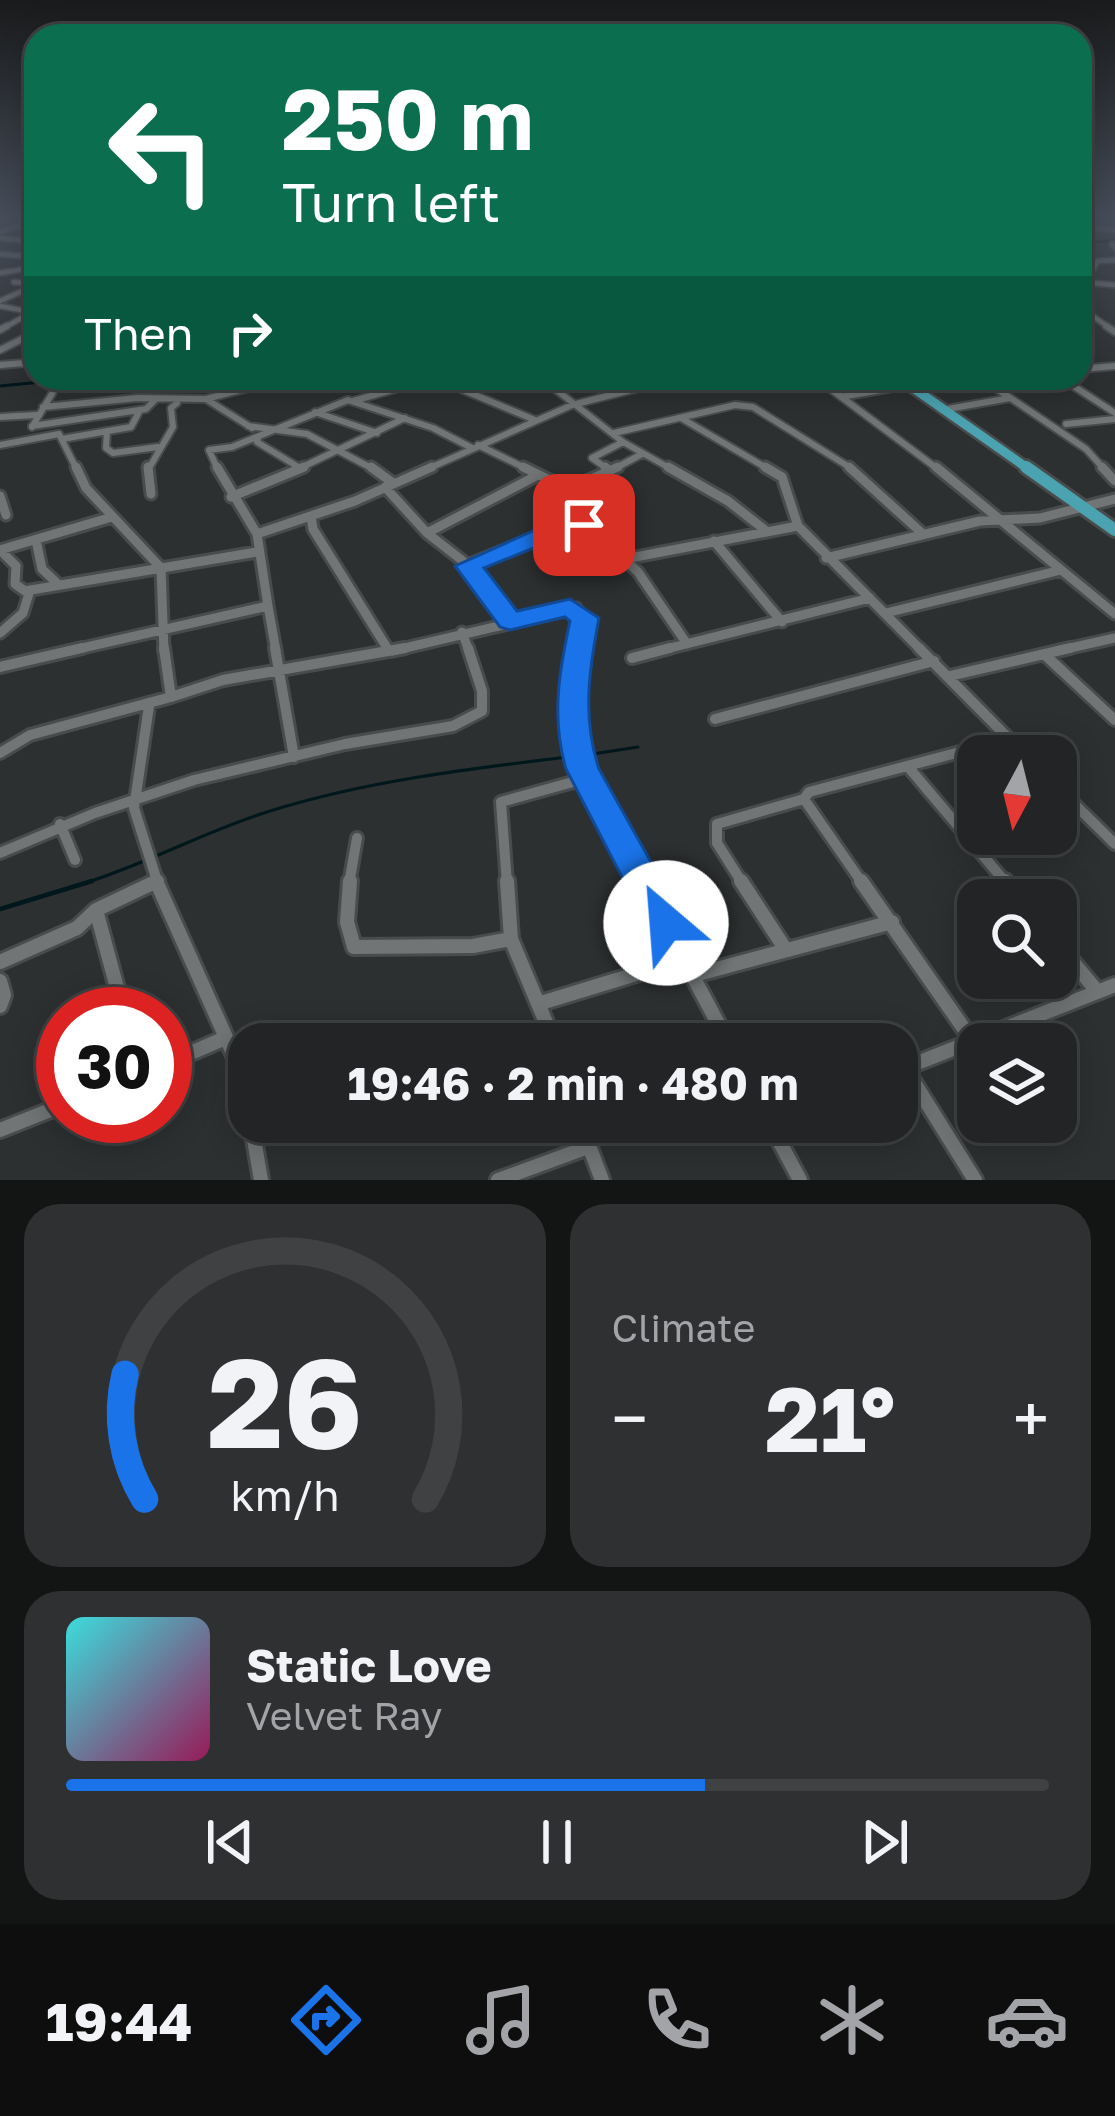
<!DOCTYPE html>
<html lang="en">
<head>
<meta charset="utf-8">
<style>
  body { margin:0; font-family:"Golos Text",sans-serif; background:#2e3032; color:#f1f3f6; height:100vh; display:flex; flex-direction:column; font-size:45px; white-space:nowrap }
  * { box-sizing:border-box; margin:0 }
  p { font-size:39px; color:#a2a4a7 }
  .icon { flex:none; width:66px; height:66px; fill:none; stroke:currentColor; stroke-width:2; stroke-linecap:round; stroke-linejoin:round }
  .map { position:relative; height:1180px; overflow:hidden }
  .details { display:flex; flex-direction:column; gap:24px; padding:24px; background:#131414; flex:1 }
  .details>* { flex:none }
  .hud { position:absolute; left:24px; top:24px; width:1068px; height:366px; border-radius:36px; box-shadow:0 6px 30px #0003,0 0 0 3px #3f4142; background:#0b6e4f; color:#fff; overflow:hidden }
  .needle { width:78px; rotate:187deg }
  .controls { position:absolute; left:957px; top:735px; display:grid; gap:24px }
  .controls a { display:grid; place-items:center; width:120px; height:120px; border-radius:24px; background:#222425; box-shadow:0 6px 30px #0003,0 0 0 3px #3f4142; font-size:60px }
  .speed { position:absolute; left:36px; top:987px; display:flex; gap:24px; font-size:60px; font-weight:700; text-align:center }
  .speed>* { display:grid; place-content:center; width:156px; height:156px; border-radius:50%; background:#222425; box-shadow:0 6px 30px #0003,0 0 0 3px #3f4142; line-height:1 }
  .speed .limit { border:18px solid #d22; background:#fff; color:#111 }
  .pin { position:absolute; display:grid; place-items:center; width:102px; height:102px; color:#fff; margin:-51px; border-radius:24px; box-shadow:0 6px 18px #0006 }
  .me { position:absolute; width:132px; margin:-66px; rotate:333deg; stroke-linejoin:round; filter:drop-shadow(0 0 9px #0008) }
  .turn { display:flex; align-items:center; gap:42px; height:252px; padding:0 60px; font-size:54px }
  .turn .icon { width:156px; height:156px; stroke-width:2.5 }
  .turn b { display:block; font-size:84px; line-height:102px }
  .then { display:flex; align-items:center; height:114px; padding:0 60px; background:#0003; gap:24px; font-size:45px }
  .big { font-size:90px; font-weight:700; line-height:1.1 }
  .details .widget { flex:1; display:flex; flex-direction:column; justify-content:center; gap:18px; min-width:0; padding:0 42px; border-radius:36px; background:#2e3032 }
  .details .dial { align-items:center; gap:0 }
  .dial svg { height:312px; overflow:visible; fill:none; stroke:#3f4142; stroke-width:7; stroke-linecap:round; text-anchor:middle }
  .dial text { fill:#f1f3f6; stroke:none }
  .song { display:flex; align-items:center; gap:36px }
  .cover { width:144px; height:144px; border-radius:18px; background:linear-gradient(135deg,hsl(180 70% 55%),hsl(330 70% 35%)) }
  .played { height:12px; border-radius:6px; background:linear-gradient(90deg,#1a73e8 65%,#3f4142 65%) }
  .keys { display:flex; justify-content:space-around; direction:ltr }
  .heat { display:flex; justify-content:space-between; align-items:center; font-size:66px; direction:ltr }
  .details .tiles { flex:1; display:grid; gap:24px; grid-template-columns:1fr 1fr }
  .widget:last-child { grid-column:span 2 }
  .trip { position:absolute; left:228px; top:1023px; width:690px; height:120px; border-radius:36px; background:#222425; box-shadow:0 6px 30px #0003,0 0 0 3px #3f4142; font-weight:700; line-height:120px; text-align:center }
  .tabs { display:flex; height:192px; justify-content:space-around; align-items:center; background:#0e0e0f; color:#a2a4a7 }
  .tabs .icon { width:84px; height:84px }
  .tabs .active { color:#1a73e8 }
  .tabs b { font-size:54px; color:#f1f3f6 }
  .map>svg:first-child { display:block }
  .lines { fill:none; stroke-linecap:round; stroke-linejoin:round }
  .stream-far1 { stroke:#00171c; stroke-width:3 }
  .stream { stroke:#00171c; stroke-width:4.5 }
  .minor-far4-casing { stroke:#494c4d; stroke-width:8 }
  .minor-far3-casing { stroke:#494c4d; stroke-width:10 }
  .minor-far2-casing { stroke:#494c4d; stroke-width:15 }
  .minor-far1-casing { stroke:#494c4d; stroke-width:16 }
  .minor-casing { stroke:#494c4d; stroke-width:20 }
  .major-far1-casing { stroke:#494c4d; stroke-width:14 }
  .major-casing { stroke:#494c4d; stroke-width:18 }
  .minor-far4 { stroke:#717576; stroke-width:4.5 }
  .minor-far3 { stroke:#717576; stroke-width:6 }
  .minor-far2 { stroke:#717576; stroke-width:9 }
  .minor-far1 { stroke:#717576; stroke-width:10 }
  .minor { stroke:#717576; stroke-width:14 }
  .major-far1 { stroke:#4ba2b0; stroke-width:9 }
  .major { stroke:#4ba2b0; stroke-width:12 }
  .route { fill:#1a73e8; stroke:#114b97; stroke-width:3 }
</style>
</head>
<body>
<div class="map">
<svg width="1115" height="1180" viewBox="0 0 1115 1180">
  <rect width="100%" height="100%" fill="#2d3031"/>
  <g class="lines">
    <!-- stream-far1 -->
    <path class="stream-far1" d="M1080,242L1115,241
      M177,378H197
      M0,386L83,378
      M586,755L638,747
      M82,884C147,864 205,831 270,811C369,780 475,768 577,756"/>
    <!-- stream -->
    <path class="stream" d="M0,909L92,881"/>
    <defs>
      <path id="minor-far4" d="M0,219L6,217
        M1080,227L1115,230
        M0,232L36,220
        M0,238L36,242
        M1112,244L1115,248
        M0,254L36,257
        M0,273L36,267
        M14,282L36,284
        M1080,282L1115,285
        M1085,282L1098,261L1115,260
        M0,301L36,285
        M0,306L36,313
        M1080,307L1111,329
        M2,329L32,312"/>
      <path id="minor-far3" d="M1106,326L1115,332
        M0,330L7,326
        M0,350L36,332
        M0,365L36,362
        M1080,369L1115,366
        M454,378L451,385L535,420
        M541,378L623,442L673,470
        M816,378L939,470
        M981,378L1086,449L1105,470
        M1061,378L1115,413
        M841,397L909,385
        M206,399L252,428
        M353,401L434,378
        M43,407L138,398L206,399L270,382L266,378
        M942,410L1010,398
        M315,412L377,433
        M0,417L36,415
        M681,418L770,470
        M1066,424L1115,419
        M32,426L146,409L155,400
        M248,426L307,434L375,470
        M32,427L53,392
        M107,431L106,448L113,453L158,447
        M614,433L735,405L753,407L854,470
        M59,434L77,470
        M258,438L257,442L300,468
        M62,439L131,427L140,410
        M0,445L59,434
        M478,445L529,470
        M148,470L173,427L171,408L177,403
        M218,470L209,450L232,447L348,400L433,428L472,448
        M296,470L405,418
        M425,470L572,405L678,378
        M609,470L592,458L623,442
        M612,470L642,454"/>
      <path id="minor-far2" d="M76,467L86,488L161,568L164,651
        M148,467L151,494
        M217,467L257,534
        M371,467L393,483
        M523,467L568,489L618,467
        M605,467L610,471
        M668,467L728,501L765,530
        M765,467L782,477L798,526L922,651
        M849,467L923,534
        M936,467L1115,614
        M1102,467L1115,481
        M385,487L427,533L468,565L510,621
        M0,496L6,515
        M231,497L304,467
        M311,516L313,529L389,651
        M427,533L536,476
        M36,540L42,569L58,584
        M714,541L782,622
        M0,550L16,566L15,584L25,591L257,552
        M0,550L112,517
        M630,558L798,526
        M826,558L980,521L1040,518L1115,499
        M468,565L564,526L590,527L638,572L687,644
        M268,606L276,651
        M886,613L1061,570
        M462,632L469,651
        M0,633L23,613L30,590
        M69,651L268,606L257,534L355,501L432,467
        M392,651L576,608L585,622L578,651
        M658,651L870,598
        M1057,651L1115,638"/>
      <path id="minor-far1" d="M275,648L294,757
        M579,648C559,745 600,802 644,884
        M919,648L1026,756
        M1044,654L1115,720
        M632,658L670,648
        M0,667L82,648
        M950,676L1070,648
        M171,697L223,680L405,648
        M149,706L134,808L158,884
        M715,719L934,661
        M0,753L30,735L171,697L164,648
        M910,769L1007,884
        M1056,786L1115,844
        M804,799L863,884
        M60,824L75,860
        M0,853L95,813L194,780L345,744L453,726L482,711V691L468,648
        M151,884L157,881
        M349,884L357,838
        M507,884L501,802L591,777
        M743,884L717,843V824L804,799L809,792L1009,739"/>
      <path id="minor" d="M156,881L237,1062L249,1114
        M350,881L347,922L354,947L473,946L511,939
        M507,881L511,939L555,1044
        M642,881L729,1044
        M741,881L786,950
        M861,881L974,1043
        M1005,881L1021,900
        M96,910L124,1014
        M1056,942L1097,991
        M0,962L77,928L96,910L157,881
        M694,975L892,922
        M0,981L4,995L0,1006
        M541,1003L685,959
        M165,1064L223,1039
        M905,1068L975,1180
        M897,1071L1115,985
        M251,1122L261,1180
        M580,1122L602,1180
        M769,1122L800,1180
        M0,1130L63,1105
        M498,1180L588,1147"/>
      <path id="major-far1" d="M899,378L1030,470"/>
      <path id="major" d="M1026,467L1115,530"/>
    </defs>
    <!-- minor-far4 casing -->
    <use href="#minor-far4" class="minor-far4-casing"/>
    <!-- minor-far3 casing -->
    <use href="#minor-far3" class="minor-far3-casing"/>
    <!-- minor-far2 casing -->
    <use href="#minor-far2" class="minor-far2-casing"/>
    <!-- minor-far1 casing -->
    <use href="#minor-far1" class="minor-far1-casing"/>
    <!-- minor casing -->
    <use href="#minor" class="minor-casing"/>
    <!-- major-far1 casing -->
    <use href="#major-far1" class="major-far1-casing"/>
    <!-- major casing -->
    <use href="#major" class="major-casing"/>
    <!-- minor-far4 -->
    <use href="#minor-far4" class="minor-far4"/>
    <!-- minor-far3 -->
    <use href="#minor-far3" class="minor-far3"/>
    <!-- minor-far2 -->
    <use href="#minor-far2" class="minor-far2"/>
    <!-- minor-far1 -->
    <use href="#minor-far1" class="minor-far1"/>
    <!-- minor -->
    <use href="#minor" class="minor"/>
    <!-- major-far1 -->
    <use href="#major-far1" class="major-far1"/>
    <!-- major -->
    <use href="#major" class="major"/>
  </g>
  <!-- sky -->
  <linearGradient id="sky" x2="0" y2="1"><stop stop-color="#191a1b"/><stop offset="0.57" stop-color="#464e5a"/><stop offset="1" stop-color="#464e5a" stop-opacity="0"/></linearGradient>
  <rect width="1115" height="382" fill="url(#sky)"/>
  <!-- route -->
  <path class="route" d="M584,518L593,520L596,525L593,531L568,534L484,568L517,611L570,599L599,618C589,670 582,718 599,769L685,923L680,935L666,940L652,935L566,769C551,718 559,672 570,621L565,617L510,630L500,627L455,566L555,521Z"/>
</svg>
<div class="controls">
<a><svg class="needle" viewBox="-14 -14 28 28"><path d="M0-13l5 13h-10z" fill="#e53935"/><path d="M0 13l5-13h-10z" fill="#a2a4a7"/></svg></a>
<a><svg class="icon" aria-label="search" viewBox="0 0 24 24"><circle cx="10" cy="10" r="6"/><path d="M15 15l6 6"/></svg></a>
<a><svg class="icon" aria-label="layers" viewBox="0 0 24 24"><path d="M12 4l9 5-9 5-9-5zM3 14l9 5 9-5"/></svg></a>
</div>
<div class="speed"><div class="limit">30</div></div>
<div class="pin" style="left:584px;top:525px;background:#d93025"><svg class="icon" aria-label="arrive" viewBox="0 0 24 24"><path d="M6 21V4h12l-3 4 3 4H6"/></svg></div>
<svg class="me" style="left:666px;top:923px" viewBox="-20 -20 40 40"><circle r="19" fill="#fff"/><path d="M0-13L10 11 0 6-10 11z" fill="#1a73e8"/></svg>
<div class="trip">19:46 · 2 min · 480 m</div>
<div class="hud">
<div class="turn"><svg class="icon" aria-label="left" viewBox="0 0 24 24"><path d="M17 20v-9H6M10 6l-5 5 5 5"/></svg><div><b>250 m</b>Turn left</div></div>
<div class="then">Then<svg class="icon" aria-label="right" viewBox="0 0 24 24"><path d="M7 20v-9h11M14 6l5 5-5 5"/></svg></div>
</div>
</div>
<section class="details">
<div class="tiles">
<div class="widget dial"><svg viewBox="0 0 100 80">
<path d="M14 69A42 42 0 1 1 86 69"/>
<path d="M14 69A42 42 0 0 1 9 37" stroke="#1a73e8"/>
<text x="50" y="56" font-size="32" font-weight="700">26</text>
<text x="50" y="72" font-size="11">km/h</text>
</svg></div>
<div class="widget"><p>Climate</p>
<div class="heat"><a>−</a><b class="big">21°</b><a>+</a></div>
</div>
<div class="widget">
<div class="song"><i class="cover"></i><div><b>Static Love</b><p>Velvet Ray</p></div></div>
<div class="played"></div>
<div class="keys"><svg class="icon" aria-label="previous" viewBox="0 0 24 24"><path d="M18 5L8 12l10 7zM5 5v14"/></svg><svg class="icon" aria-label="pause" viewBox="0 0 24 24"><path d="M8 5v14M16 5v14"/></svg><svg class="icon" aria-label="next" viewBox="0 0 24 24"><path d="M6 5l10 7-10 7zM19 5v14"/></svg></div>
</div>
</div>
</section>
<nav class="tabs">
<b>19:44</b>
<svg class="icon active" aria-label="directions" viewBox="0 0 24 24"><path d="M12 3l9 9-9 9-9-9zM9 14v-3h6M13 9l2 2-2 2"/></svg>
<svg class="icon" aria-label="music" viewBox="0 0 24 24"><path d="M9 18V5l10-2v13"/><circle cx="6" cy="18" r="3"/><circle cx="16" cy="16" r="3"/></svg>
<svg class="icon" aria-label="phone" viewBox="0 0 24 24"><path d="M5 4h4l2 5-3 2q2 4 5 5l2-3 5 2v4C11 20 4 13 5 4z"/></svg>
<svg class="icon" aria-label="climate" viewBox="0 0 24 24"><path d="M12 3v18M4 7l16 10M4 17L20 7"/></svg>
<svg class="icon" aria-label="car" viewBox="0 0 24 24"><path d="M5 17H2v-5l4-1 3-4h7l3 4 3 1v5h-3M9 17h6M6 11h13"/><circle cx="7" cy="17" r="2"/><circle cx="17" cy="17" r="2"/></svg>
</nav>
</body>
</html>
